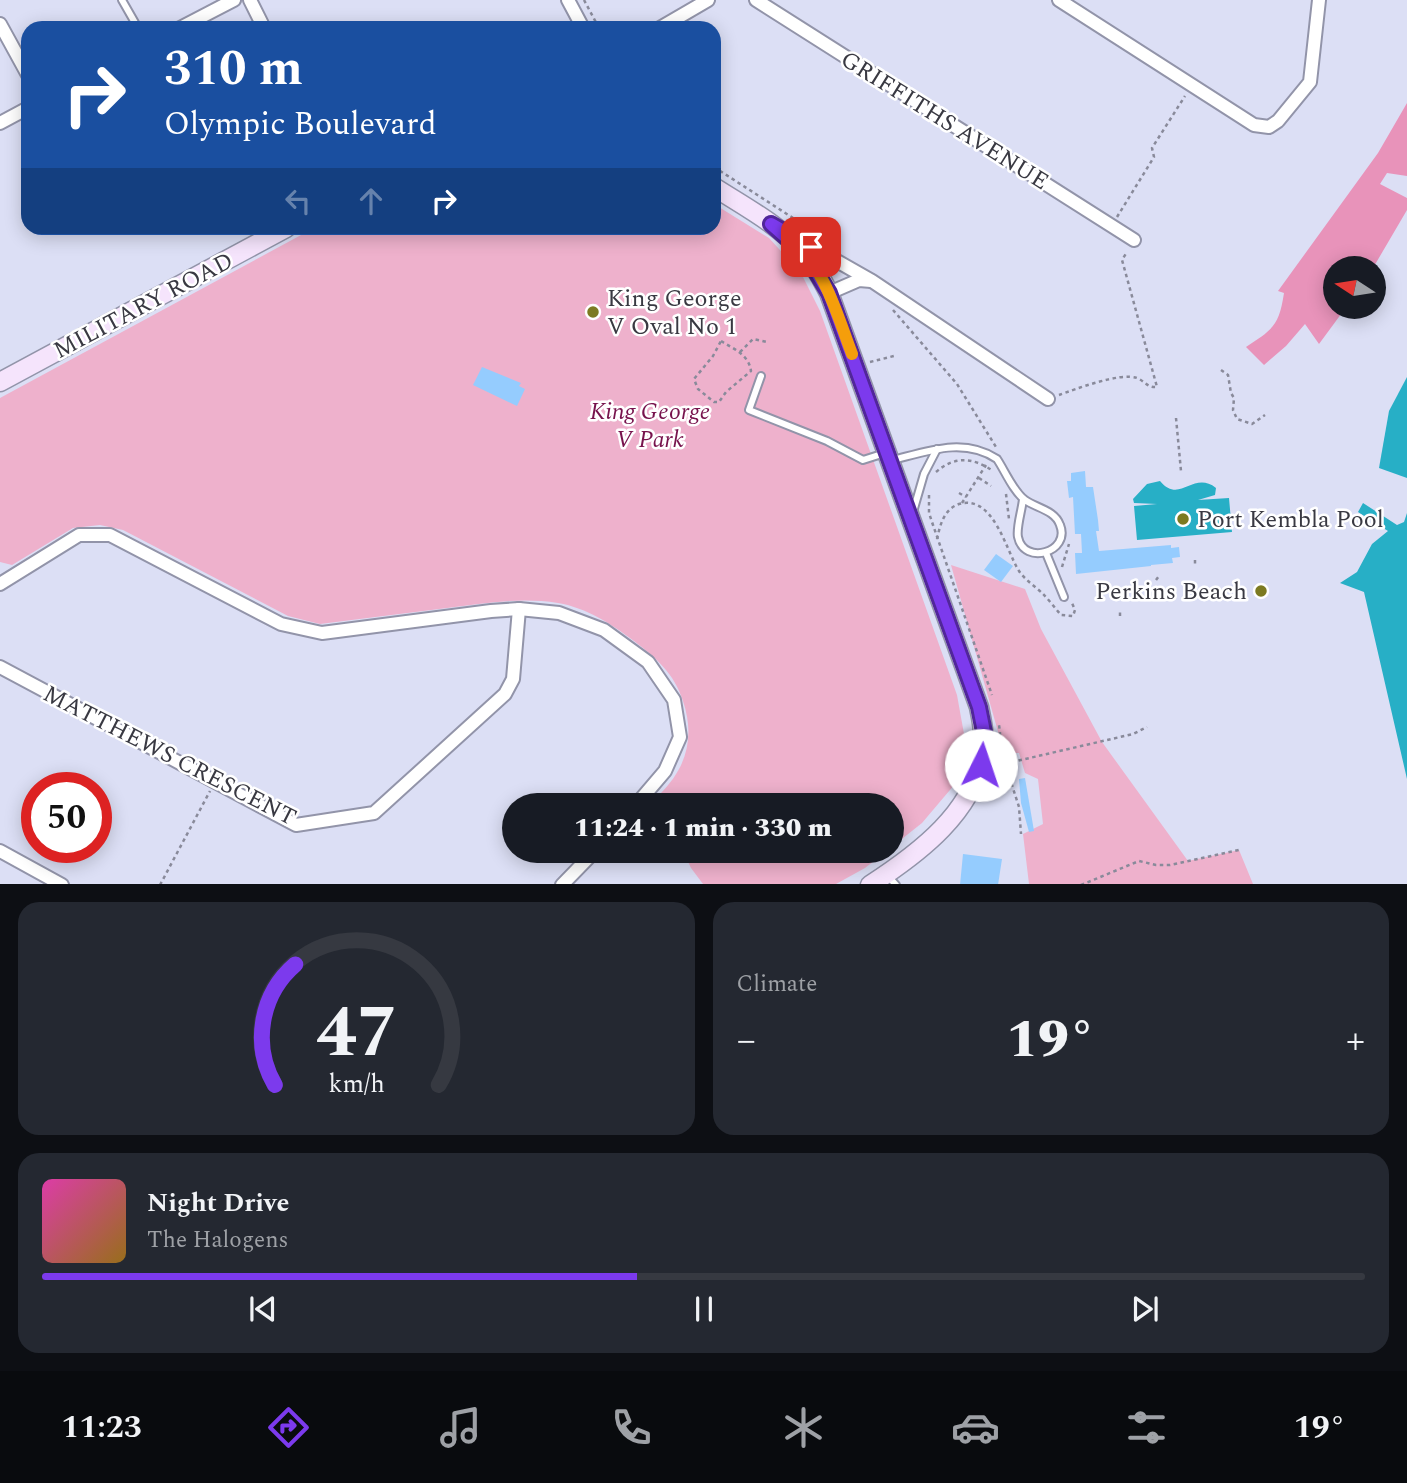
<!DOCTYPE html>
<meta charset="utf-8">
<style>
:root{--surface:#171b24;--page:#242831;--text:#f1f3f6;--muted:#9ea1a6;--line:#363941;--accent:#7c3aed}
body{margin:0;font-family:Spectral,serif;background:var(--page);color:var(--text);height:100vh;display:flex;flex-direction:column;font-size:26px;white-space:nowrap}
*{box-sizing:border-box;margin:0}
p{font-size:23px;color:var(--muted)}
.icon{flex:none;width:38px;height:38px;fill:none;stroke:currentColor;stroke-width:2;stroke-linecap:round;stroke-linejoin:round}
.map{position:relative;height:884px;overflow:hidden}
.sheet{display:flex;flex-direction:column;gap:18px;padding:18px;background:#0d0f14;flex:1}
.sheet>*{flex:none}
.top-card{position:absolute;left:21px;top:21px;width:700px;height:214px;border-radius:21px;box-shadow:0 4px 18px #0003;background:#1a4fa0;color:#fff;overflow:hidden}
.needle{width:46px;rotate:282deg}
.fabs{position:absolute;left:1323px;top:256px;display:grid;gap:14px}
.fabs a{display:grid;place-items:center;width:63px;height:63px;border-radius:50%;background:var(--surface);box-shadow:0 4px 18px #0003;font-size:35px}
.speed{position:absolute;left:21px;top:772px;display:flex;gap:14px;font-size:35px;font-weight:700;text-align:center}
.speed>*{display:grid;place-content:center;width:91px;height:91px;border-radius:50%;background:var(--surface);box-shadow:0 4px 18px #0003;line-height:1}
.speed .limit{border:10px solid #d22;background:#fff;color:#111}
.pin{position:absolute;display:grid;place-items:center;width:60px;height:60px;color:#fff;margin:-30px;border-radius:14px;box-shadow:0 4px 10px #0006}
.me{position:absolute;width:77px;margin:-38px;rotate:4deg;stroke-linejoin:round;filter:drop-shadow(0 0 5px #0008)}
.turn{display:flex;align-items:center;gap:24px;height:147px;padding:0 28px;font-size:32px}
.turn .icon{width:91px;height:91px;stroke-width:2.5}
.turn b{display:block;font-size:49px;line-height:60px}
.lanes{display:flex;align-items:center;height:66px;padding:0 28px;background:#0003;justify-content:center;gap:35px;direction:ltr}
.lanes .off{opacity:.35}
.big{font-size:52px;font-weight:800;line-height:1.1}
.sheet .card{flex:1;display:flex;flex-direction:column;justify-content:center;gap:10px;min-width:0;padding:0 24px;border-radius:21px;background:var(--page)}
.sheet .dial{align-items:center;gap:0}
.dial svg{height:182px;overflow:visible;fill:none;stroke:var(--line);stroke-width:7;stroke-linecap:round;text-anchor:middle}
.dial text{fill:var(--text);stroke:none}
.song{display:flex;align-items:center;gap:21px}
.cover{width:84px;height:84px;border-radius:10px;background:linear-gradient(135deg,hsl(320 70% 55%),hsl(40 70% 35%))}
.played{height:7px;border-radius:4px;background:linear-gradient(90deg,var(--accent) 45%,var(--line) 45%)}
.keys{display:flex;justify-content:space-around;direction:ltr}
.heat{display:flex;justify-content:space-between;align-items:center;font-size:38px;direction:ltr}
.sheet .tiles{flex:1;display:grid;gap:18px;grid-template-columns:1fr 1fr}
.card:last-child{grid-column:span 2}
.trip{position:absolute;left:502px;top:793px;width:402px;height:70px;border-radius:35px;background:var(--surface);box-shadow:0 4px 18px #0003;font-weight:800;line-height:70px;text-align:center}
.dock{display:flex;height:112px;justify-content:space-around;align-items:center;background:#090b0e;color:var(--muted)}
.dock .icon{width:49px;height:49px}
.dock .active{color:var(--accent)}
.dock b{font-size:32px;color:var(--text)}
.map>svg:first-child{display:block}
</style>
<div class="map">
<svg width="1407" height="885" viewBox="0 0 1407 885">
<rect width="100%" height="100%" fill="#dcdff5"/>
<g fill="#eeb1cc">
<path d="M 714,204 L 769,238 L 801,273 L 820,311 L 957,695 L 964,734 L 955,784 L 922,823 L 893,846 L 892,805 L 665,805 L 660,794 C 687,767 695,737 683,701 C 674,673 656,658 634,641 C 611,624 587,608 558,603 C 521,597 484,603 447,608 C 405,613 362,619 320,624 L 288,616 L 123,530 L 100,525 L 73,528 L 12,565 L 0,562 L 0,398 L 314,228 L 714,228 Z"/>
<polygon points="951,565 1025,589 1041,629 1102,742 1188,861 1239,850 1253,884 1029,884 1023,834 1043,824 1038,779 1025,773 1019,753 1004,753"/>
<polygon points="683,851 887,851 865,868 836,884 703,884 691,868"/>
</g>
<path fill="#e893ba" d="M 1407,103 L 1407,176 L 1387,173 L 1380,184 L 1407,198 L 1407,210 L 1373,268 L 1335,268 L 1335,306 L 1347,306 L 1319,344 L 1305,324 L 1286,346 L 1264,365 L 1246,347 C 1273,329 1279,326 1284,293 L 1278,291 L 1378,153 Z"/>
<g fill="#27afc6">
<polygon points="1407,377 1407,478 1379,468 1389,411"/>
<path d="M 1160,481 C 1180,505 1193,470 1216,488 L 1215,495 L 1198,500 L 1229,498 L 1232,532 L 1137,540 L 1134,506 L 1157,504 L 1134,503 L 1133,499 L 1147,484 Z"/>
<polygon points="1363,503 1397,525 1404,522 1407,513 1407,779 1364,592 1340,583 1357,572 1372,544 1388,531 1358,512"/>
</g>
<g fill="#95ccfe">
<polygon points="482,367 521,383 519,386 525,389 517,406 473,385"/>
<polygon points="1085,471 1086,487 1093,487 1098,520 1099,531 1096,531 1099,551 1171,545 1171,548 1179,547 1180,557 1172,558 1173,563 1151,565 1151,566 1076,574 1075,553 1082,553 1081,534 1075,534 1073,497 1069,498 1067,481 1071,481 1071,473"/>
<polygon points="996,554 1013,566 1001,582 984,570"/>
<polygon points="1025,778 1034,831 1029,832 1021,803 1019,779"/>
<polygon points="963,854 1002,859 998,885 960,885"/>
</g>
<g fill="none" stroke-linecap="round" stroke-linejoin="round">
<defs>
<g id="service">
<polyline points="122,0 138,28"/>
<polyline points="761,376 749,410 827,441 863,460 885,453"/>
<path d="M 893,460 C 928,451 964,437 997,459 C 1005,471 1013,491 1025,500 C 1036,508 1055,510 1060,525 C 1071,552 1024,566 1018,537 C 1016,528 1022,510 1023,499"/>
<polyline points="913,512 924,474 937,449"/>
<polyline points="1046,553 1064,597"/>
<polyline points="888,876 896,885"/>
</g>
<g id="minor">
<polyline points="250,0 264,28"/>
<polyline points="568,0 583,28"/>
<polyline points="756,0 1134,240"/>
<polyline points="1059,0 1254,125 1269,127 1278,121 1310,82 1319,0"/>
<polyline points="0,24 28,75"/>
<polyline points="180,28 234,0"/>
<polyline points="660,28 708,0"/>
<polyline points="0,123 28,108"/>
<polyline points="793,236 872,281 1048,399"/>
<polyline points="829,293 859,280 871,281"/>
<polyline points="0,584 79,535 110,535 281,624 322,633 491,611 519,609 559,613 604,630 648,662 674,700 680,737 665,771 636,805"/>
<polyline points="0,667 296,825 374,813 505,694 513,679 519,609"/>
<polyline points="0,851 62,885"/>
<polyline points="562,885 596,850"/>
</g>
<g id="secondary">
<path d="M 714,187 C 745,207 782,226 806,256 C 816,267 822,280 829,293 L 979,707 C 982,721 985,736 983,750 C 976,811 918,854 870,885"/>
<polyline points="0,382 286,228"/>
</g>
</defs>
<use href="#service" stroke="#9294a9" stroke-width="10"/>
<use href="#minor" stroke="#9294a9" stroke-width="16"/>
<use href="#secondary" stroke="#9294a9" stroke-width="21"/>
<g stroke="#898a9a" stroke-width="2.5" stroke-dasharray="3.5 3.5" stroke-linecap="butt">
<polyline points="584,0 599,28"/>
<polyline points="714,167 824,238"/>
<polyline points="1117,217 1154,157 1152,148 1185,96"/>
<polyline points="893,310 957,384 996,447"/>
<path d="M 721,341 C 734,349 749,355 751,371 L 726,392 L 719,402 L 714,402 L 698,389 L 694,379 L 713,356 Z"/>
<polyline points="740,352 753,339 767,342"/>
<polyline points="870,362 894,356"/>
<polyline points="1221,370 1228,375 1231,393 1234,398 1233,410 1237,419 1252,424 1265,415"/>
<path d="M 1059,395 C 1076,389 1120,372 1137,378 C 1145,381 1147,388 1157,387 L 1122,260 L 1127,252"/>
<polyline points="1176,418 1181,471"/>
<path d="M 936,472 C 954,456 973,457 993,471"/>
<polyline points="979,478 991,486"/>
<polyline points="959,493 966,497"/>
<polyline points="1006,494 1009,519"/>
<polyline points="929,495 929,513 933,525 992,695"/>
<polyline points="962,503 986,465"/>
<path d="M 937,539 C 940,525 944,509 959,504 C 994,494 1006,551 1019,571 C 1025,580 1036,587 1043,594 C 1049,600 1055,608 1061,615 L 1073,616 L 1075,610 L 1072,603"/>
<polyline points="1195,560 1195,564"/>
<polyline points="1062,567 1069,544"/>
<polyline points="1156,580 1159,576"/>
<polyline points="1120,616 1120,612"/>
<polyline points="998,761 1008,763 1133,734 1147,727"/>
<polyline points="996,771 1010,779 1019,807 1021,834"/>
<path d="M 985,796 C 997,775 1003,749 999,725"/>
<polyline points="160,885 210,791"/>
<polyline points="1081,885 1139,861 1156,865 1170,865 1239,850"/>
</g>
<use href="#service" stroke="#fff" stroke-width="6"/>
<use href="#minor" stroke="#fff" stroke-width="12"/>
<use href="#secondary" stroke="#f5e4fc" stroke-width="18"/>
</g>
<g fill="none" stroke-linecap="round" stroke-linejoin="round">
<defs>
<polyline id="route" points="811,247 771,224 806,255 829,293 979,707 984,732 981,765"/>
</defs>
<use href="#route" stroke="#51269a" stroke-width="18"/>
<use href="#route" stroke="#7c3aed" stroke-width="12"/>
<path stroke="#f59e0b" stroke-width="12" d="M 793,242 C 826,270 837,315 852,354"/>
</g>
<g fill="#7c7a21" stroke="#fff" stroke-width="2.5">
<circle cx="593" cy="312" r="7"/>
<circle cx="1183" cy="519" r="7"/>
<circle cx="1261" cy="591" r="7"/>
</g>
<g text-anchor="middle" stroke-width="5" stroke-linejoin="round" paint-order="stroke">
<g font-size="24" fill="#393942" stroke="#fff">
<text transform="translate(945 120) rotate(32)" y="8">GRIFFITHS AVENUE</text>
<text transform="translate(143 305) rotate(-28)" y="8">MILITARY ROAD</text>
<text transform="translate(170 755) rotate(27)" y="8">MATTHEWS CRESCENT</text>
</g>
<g font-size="24" fill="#393942" stroke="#fff" text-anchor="start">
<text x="607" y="306">King George<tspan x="607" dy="28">V Oval No 1</tspan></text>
<text x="1197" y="527">Port Kembla Pool</text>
<text x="1247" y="599" text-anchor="end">Perkins Beach</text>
</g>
<g font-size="24" font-style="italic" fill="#77134d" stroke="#fff">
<text x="650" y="419">King George<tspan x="650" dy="28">V Park</tspan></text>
</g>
</g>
</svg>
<div class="fabs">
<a><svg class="needle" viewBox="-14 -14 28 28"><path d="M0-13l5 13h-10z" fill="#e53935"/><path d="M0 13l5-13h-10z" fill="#9ea1a6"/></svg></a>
</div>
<div class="speed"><div class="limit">50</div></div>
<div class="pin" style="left:811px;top:247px;background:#d93025"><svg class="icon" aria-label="arrive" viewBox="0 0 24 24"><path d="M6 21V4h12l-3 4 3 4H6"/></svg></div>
<svg class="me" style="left:981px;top:765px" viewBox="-20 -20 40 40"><circle r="19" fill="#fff"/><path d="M0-13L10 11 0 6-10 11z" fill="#7c3aed"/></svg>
<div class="trip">11:24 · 1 min · 330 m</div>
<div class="top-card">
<div class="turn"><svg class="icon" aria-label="right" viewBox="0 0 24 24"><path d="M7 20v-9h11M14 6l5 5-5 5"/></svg><div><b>310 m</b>Olympic Boulevard</div></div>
<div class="lanes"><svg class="icon off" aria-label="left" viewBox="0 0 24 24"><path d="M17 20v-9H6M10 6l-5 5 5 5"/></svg><svg class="icon off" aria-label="ahead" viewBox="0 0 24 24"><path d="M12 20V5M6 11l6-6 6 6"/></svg><svg class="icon" aria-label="right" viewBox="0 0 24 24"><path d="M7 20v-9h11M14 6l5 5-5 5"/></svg></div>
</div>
</div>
<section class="sheet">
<div class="tiles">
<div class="card dial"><svg viewBox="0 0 100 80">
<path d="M14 69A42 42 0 1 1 86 69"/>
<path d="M14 69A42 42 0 0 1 23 16" stroke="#7c3aed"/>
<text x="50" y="56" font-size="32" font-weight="700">47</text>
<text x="50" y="72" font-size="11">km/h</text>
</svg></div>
<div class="card"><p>Climate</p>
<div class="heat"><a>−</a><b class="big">19°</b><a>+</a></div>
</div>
<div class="card">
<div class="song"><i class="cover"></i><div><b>Night Drive</b><p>The Halogens</p></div></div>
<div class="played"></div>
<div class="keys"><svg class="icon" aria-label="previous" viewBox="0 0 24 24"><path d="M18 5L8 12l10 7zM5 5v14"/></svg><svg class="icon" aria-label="pause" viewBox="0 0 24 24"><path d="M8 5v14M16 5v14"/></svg><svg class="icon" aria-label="next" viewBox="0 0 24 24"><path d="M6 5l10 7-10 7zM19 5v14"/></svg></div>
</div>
</div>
</section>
<nav class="dock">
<b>11:23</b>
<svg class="icon active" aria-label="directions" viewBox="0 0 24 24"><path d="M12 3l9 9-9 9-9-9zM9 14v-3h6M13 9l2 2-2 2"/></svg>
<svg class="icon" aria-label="music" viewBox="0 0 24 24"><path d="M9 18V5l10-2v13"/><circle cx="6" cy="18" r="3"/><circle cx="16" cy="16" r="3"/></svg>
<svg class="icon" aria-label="phone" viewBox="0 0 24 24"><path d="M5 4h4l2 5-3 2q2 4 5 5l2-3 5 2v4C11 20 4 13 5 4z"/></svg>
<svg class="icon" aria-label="climate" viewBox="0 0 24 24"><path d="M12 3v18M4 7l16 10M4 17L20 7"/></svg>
<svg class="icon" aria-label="car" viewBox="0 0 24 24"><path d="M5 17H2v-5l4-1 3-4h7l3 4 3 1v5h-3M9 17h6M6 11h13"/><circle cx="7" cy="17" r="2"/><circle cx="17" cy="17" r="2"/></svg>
<svg class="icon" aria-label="filters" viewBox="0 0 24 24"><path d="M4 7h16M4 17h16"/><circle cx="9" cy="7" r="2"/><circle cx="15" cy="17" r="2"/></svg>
<b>19°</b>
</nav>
